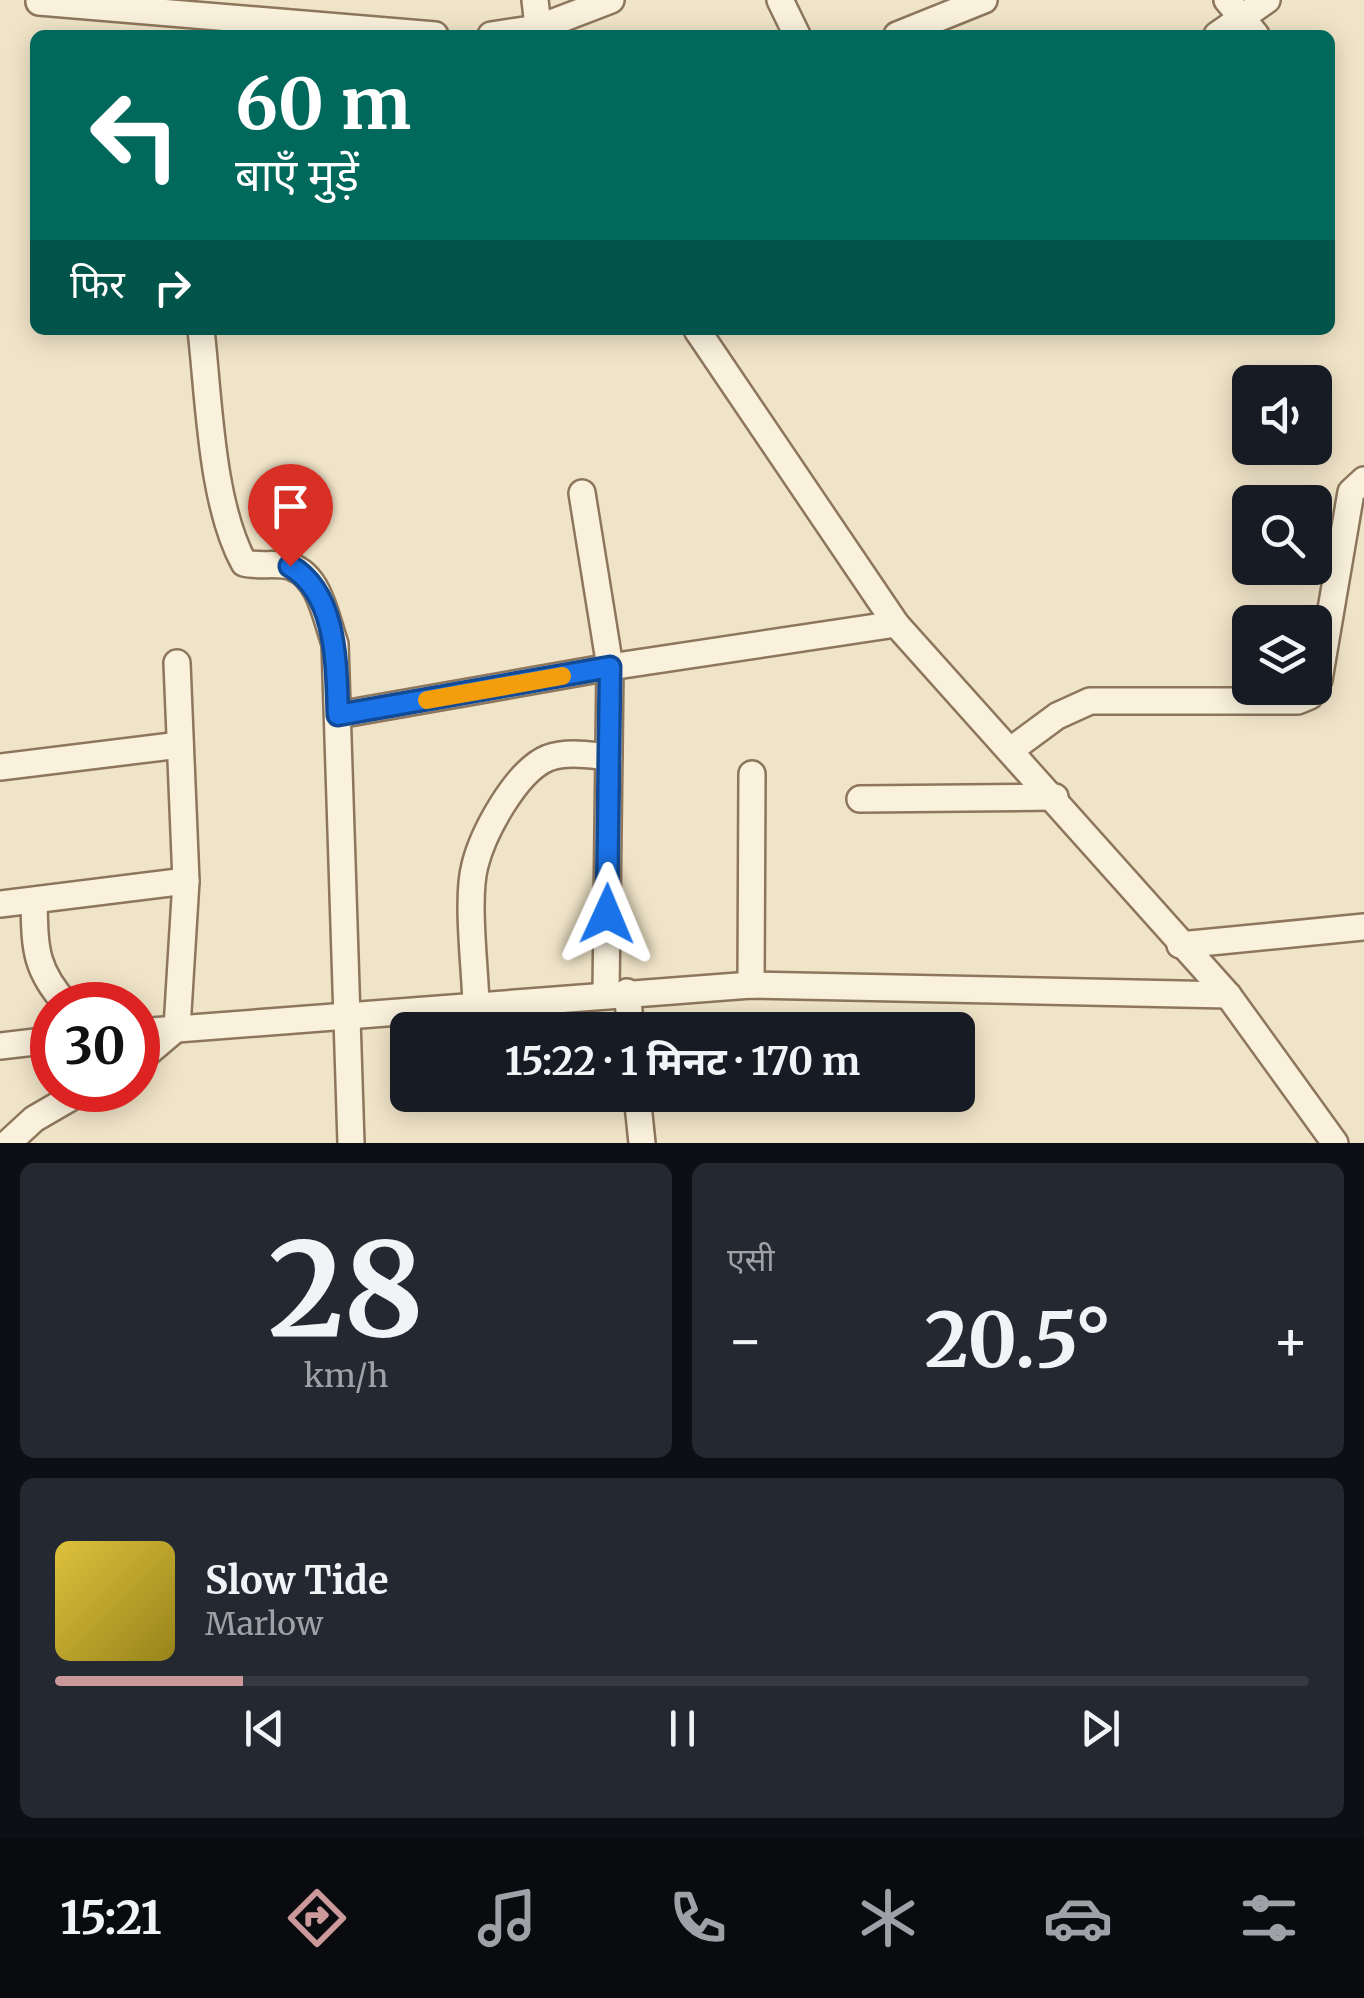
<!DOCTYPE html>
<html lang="hi">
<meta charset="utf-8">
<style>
:root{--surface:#171b24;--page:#242831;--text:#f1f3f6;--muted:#9ea1a6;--line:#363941;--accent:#cc999b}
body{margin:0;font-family:Merriweather,"Noto Sans Devanagari",serif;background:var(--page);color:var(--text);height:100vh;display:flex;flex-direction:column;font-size:38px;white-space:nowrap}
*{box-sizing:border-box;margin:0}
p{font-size:32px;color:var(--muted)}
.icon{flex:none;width:55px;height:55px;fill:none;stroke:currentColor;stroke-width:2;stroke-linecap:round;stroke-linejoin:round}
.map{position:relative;height:1143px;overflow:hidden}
.drawer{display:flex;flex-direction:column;gap:20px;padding:20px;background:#0d0f14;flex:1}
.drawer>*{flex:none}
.hud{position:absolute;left:30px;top:30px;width:1305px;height:305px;border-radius:15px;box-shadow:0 5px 25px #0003;background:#00695c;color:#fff;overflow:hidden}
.controls{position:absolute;left:1232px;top:365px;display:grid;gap:20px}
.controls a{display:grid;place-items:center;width:100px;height:100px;border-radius:15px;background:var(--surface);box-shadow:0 5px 25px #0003;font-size:50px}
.speed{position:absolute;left:30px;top:982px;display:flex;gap:20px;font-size:50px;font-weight:700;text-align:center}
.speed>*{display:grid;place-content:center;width:130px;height:130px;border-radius:50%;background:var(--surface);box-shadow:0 5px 25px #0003;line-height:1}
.speed .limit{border:15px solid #d22;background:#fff;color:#111}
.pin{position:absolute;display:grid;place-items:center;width:85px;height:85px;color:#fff;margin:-102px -42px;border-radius:50% 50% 50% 0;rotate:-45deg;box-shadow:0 0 10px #0007}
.pin .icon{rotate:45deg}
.me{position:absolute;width:110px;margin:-55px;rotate:1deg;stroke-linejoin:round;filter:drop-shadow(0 0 8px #0008)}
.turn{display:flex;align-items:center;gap:35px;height:210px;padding:0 40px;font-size:45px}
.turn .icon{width:130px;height:130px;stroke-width:2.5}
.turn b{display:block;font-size:70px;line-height:85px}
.then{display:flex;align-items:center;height:95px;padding:0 40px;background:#0003;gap:20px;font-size:38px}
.big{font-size:75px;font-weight:700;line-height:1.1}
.drawer .widget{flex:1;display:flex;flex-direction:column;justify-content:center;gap:15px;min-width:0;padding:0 35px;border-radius:15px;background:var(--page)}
.drawer .dial{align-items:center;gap:0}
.dial b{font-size:130px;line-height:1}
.song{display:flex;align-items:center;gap:30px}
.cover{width:120px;height:120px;border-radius:15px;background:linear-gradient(135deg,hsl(50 70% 55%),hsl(50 70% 35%))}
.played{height:10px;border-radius:5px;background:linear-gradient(90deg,var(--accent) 15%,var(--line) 15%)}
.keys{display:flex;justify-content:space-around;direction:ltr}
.heat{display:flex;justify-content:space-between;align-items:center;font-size:55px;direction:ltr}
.drawer .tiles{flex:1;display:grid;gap:20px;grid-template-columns:1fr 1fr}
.widget:last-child{grid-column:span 2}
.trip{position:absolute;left:390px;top:1012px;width:585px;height:100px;border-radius:15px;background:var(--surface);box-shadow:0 5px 25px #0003;font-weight:700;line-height:100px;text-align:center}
.tab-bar{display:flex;height:160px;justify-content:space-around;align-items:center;background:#090b0e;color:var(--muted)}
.tab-bar .icon{width:70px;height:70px}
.tab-bar .selected{color:var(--accent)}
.tab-bar b{font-size:45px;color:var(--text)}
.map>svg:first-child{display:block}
</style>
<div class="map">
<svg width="1364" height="1143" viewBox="0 0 1364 1143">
<rect width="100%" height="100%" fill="#f0e4c8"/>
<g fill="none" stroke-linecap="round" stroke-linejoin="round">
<defs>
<g id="minor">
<polyline points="535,0 539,35"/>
<polyline points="780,0 797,35"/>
<polyline points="1227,0 1256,35"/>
<polyline points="39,2 435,35"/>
<polyline points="491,35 538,28 611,0"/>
<polyline points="897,35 984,0"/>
<polyline points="1217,35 1267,0"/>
<path d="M 201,330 C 209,399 211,503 244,563 C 260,567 279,562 292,567 C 320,577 326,619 335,644 L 351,1143"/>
<polyline points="697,330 896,624 1228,995 1335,1143"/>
<polyline points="582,493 610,667 606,993"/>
<polyline points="338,715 610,667 896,624"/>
<polyline points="1011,750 1057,716 1090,701 1298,701 1310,696 1319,680 1351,492 1364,480"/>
<polyline points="0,767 180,745"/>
<polyline points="860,799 1055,797"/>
<path d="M 34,901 C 35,947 34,969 67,1005"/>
<polyline points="0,904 186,881"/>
<polyline points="1180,945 1364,927"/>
<polyline points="751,985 752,774"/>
<polyline points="627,992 631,1030"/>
<path d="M 476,1004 C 475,967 466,898 475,865 C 483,833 516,771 548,758 C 567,751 589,755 609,757"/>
<polyline points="138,1032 751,985 1228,995"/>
<polyline points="0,1046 52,1040"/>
<polyline points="138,1061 177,1028 186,881 177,663"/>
<polyline points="637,1095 642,1143"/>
<polyline points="8,1143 34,1119 84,1090"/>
</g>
</defs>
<use href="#minor" stroke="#8d765c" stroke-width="30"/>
<use href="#minor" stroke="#faf1dc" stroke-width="25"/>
</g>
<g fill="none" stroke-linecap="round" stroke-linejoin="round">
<defs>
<path id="route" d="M 290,566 C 338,594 336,665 338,715 L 610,667 L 607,914"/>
</defs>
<use href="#route" stroke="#114b97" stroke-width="25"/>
<use href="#route" stroke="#1a73e8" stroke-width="18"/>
<polyline stroke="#f59e0b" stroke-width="18" points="427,700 562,676"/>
</g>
</svg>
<div class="controls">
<a><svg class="icon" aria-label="sound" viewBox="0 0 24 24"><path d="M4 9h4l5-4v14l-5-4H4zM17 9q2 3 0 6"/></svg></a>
<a><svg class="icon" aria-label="search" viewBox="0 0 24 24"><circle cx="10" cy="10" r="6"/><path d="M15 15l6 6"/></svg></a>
<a><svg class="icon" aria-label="layers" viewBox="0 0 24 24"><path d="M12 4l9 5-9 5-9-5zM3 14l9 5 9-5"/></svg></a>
</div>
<div class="speed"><div class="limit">30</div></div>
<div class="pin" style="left:290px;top:566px;background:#d93025"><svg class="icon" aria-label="arrive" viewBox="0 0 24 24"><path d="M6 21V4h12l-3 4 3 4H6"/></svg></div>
<svg class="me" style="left:607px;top:914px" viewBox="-20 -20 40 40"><path d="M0-17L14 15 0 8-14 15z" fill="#1a73e8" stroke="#fff" stroke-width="4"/></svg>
<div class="trip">15:22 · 1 मिनट · 170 m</div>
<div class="hud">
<div class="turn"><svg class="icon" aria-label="left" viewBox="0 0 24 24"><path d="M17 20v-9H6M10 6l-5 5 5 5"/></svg><div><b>60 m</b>बाएँ मुड़ें</div></div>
<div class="then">फिर<svg class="icon" aria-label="right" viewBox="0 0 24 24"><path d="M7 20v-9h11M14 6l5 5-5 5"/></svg></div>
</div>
</div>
<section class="drawer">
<div class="tiles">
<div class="widget dial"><b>28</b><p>km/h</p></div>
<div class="widget"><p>एसी</p>
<div class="heat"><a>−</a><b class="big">20.5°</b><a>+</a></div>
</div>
<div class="widget">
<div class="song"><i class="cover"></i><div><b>Slow Tide</b><p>Marlow</p></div></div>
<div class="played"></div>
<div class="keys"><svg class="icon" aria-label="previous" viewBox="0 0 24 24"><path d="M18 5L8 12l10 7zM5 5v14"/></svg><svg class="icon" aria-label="pause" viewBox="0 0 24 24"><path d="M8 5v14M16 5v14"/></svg><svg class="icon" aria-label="next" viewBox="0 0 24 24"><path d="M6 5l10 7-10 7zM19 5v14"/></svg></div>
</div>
</div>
</section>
<nav class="tab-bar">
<b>15:21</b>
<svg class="icon selected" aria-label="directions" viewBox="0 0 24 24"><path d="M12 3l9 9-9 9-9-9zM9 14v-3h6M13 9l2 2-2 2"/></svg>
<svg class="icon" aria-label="music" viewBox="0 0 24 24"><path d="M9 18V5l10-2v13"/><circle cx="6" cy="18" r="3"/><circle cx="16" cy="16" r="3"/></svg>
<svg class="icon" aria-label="phone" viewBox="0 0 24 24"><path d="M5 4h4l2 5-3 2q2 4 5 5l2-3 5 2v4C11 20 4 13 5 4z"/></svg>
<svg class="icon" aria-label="climate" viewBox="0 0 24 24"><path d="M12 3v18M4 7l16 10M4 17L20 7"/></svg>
<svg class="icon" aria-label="car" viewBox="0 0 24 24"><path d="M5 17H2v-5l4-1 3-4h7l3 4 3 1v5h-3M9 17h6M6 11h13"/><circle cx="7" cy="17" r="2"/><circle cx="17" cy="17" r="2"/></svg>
<svg class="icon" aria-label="filters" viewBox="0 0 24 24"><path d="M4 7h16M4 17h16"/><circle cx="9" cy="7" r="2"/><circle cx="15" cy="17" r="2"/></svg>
</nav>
